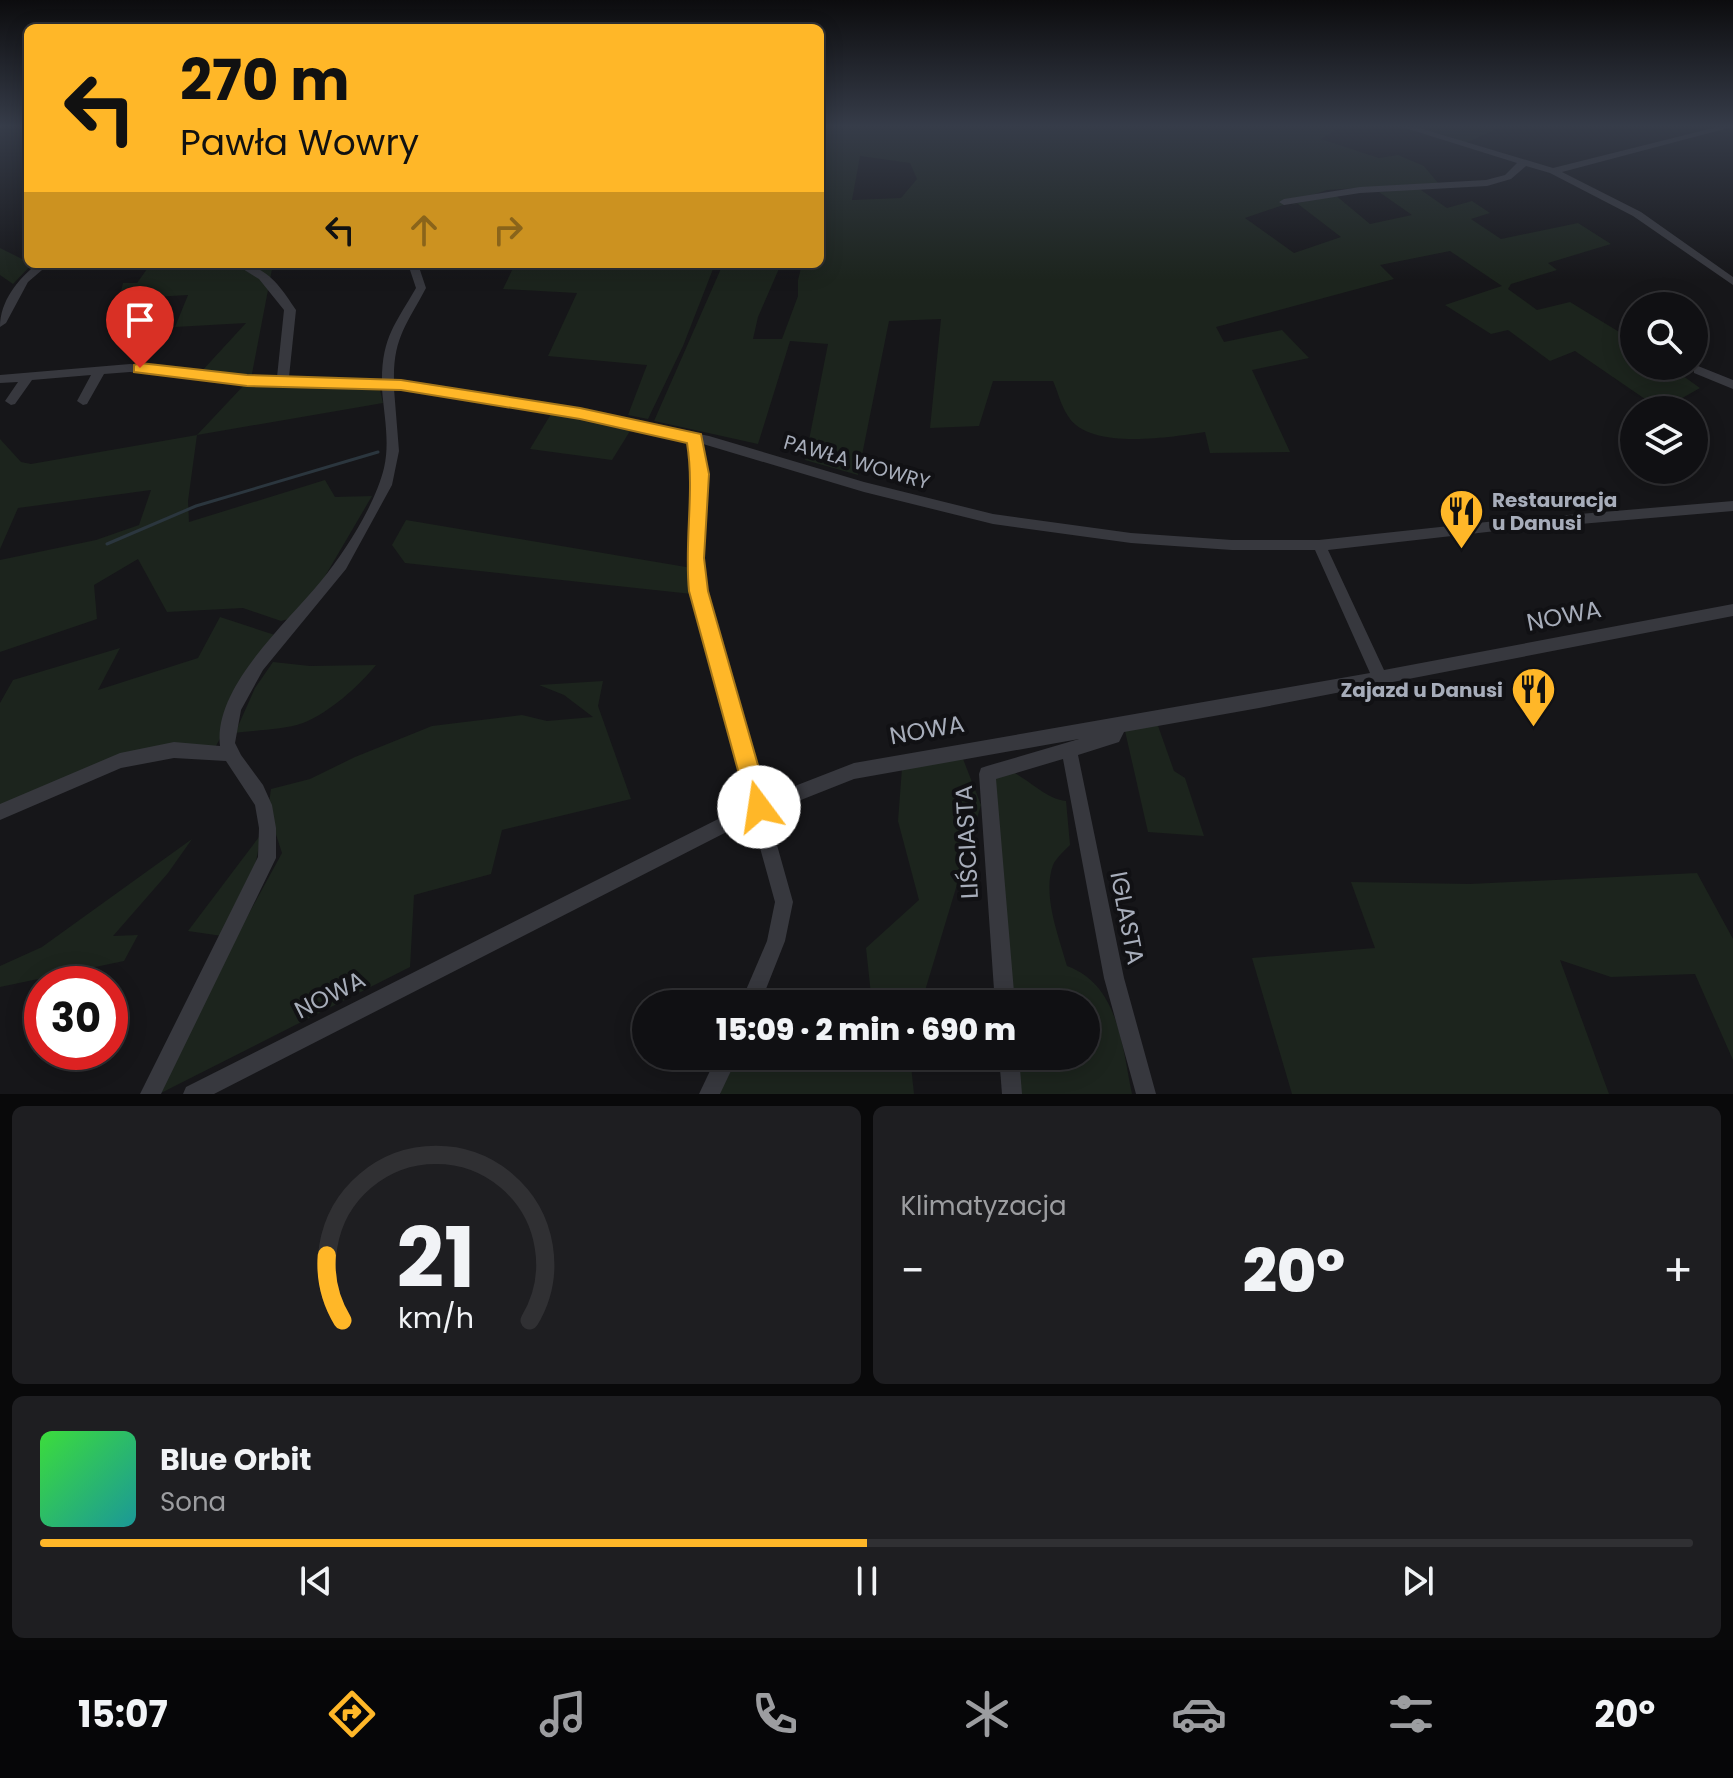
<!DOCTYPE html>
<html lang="pl">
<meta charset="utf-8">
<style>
:root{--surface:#101013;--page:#1e1e21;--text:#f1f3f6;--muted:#9c9da0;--line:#303033;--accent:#ffb728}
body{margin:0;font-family:Poppins,sans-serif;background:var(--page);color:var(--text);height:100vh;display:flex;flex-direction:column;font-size:30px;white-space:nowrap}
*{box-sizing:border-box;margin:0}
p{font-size:26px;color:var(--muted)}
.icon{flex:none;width:44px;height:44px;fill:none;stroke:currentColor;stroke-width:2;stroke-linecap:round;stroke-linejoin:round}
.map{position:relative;height:1094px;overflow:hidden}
.panel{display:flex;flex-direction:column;gap:12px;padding:12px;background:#09090a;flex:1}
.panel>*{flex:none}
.top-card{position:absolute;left:24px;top:24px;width:800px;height:244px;border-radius:12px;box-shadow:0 4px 20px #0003,0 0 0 2px var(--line);background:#ffb728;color:#111;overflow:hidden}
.controls{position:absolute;left:1620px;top:292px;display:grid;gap:16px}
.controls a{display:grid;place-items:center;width:88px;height:88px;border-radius:50%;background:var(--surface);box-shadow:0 4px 20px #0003,0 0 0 2px var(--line);font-size:40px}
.speed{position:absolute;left:24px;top:966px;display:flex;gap:16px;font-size:40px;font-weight:700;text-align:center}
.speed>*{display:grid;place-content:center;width:104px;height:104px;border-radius:50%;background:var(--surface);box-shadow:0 4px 20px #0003,0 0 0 2px var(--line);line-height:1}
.speed .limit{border:12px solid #d22;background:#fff;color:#111}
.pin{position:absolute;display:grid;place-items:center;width:68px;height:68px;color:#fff;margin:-82px -34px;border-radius:50% 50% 50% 0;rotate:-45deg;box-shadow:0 0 8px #0007}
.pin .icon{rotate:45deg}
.me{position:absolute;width:88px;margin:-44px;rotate:346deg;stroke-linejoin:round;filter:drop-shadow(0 0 6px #0008)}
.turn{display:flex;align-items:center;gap:28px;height:168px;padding:0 24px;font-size:36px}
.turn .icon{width:104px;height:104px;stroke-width:2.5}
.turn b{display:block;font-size:56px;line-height:68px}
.lanes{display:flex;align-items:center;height:76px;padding:0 24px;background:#0003;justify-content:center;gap:40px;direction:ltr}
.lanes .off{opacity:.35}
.big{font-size:60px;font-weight:800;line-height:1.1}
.panel .tile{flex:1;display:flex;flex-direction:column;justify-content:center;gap:12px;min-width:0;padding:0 28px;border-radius:12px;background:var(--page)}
.panel .dial{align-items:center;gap:0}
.dial svg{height:208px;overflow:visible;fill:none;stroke:var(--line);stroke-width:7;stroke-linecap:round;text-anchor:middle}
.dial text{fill:var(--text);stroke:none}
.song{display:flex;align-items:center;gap:24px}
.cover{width:96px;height:96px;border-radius:12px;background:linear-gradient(135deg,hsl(120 70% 55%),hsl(180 70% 35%))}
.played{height:8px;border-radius:4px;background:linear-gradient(90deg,var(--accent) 50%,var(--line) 50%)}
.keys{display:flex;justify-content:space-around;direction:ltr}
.heat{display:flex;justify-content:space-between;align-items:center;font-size:44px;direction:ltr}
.panel .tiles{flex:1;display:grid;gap:12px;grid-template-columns:1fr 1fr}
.tile:last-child{grid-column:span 2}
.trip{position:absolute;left:632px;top:990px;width:468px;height:80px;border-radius:40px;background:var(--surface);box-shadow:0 4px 20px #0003,0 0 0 2px var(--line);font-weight:800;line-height:80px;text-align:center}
.tab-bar{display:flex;height:128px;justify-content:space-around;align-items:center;background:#060608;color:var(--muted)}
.tab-bar .icon{width:56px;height:56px}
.tab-bar .current{color:var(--accent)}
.tab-bar b{font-size:36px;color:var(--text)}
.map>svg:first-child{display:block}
</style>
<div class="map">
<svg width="1733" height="1094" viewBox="0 0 1733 1094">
<rect width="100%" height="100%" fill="#161619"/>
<g fill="#1c241d" fill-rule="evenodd">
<path d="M 820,127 L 1341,127 L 1321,139 L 1379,158 L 1398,155 L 1424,166 L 1438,183 L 1327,190 L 1245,218 L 1294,253 L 1341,237 L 1298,204 L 1291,205 L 1334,194 L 1370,224 L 1412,215 L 1379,192 L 1418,188 L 1447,208 L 1472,201 L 1490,213 L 1471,219 L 1501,239 L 1578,223 L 1611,244 L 1548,263 L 1557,270 L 1511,284 L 1508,289 L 1537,310 L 1570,302 L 1634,341 L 1634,366 L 1669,366 L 1700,388 L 1661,410 L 1575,351 L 1550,361 L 1508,330 L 1491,334 L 1445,305 L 1502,286 L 1450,251 L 1380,265 L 1394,279 L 1216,327 L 1224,342 L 1282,330 L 1309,358 L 1252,370 L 1290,452 L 1210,453 L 1205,432 C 1172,437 1089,451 1068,416 C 1061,406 1058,392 1053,381 L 993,381 L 979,426 L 930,428 L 941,319 L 889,321 L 858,475 L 805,460 L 828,344 L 790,341 L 758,444 L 654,421 L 723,264 L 781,264 L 758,317 L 753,339 L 782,339 L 798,296 L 798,280 L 802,264 L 820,264 ZM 860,156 L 910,163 L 917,179 L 901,198 L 852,200 Z"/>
<polygon points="1410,127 1501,127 1464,144"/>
<polygon points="0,248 32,264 13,284 0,275"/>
<polygon points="104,264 273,264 251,379 201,372 246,323 175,327 188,295 119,299 123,283 137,283 147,269 100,267"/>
<polygon points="515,264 715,264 683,346 648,419 628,415 647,365 548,356 577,293 503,289"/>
<polygon points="246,383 380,390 383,403 197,435 188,501 189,522 325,480 335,497 372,496 321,583 292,618 281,621 243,608 167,612 138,559 94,585 97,619 0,652 0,560 96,540 139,525 151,490 18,508 0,549 0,439 21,462 31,464 197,435"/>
<polygon points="551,414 630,431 612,460 530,449"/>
<polygon points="406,520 692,568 692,594 405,563 392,545"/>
<polygon points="220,617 275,635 216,746 175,746 0,807 0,703 13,680 120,648 98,690 198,658"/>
<path d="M 273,662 L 310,666 L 376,665 C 359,686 329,713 303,723 C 283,730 256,730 235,733 L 255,688 Z"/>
<polygon points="603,681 598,706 631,799 502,830 491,874 414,895 410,967 161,1093 229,950 282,853 268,810 271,789 310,779 355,757 432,726 522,715 547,721 593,717 564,695 539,685"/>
<polygon points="1157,723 1174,771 1185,778 1204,836 1148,832 1125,731"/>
<polygon points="963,759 981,805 921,1004 872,1004 866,948 919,900 898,821 902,768"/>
<path d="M 1013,772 C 1032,782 1045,798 1066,801 L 1070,845 C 1065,850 1056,858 1053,865 C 1042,895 1059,937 1067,966 C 1119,985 1122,1046 1132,1094 L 1019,1094 L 1016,1056 L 1086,1056 L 1086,1004 L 1012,1004 L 993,778 Z"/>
<polygon points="262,833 254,870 222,936 188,931"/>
<polygon points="192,839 168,873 113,936 138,935 124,961 0,987 0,966 42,947"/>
<polygon points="1697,873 1733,939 1733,1060 1695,974 1611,977 1560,960 1609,1094 1292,1094 1252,958 1375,948 1351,882 1470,884"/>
<polygon points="736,1056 910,1056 914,1094 721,1094 719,1090"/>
</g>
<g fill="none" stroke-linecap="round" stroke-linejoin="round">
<polyline stroke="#2b363e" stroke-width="3" points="107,544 196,506 378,452"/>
<g fill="#37383e" fill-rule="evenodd">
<polygon points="1402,127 1416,127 1553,168 1717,127 1732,127 1562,172 1641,212 1733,277 1733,285 1633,216 1550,173 1526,166 1511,179 1487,186 1360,193 1284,205 1279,202 1284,199 1360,187 1486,180 1505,175 1517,163"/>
<path d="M 37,264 L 49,264 L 28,282 L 6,323 L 0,327 C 0,301 18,279 37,264 Z"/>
<path d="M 235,264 C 266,264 280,286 296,310 L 289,377 L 382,380 C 382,337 396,323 416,288 L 408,264 L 418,264 L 426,288 C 407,324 393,338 394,381 L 580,410 L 709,436 L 864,482 L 993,514 L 1131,533 L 1232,540 L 1319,540 L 1496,521 L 1733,501 L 1733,511 L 1496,531 L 1328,550 L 1384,670 L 1733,604 L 1733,616 L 1259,708 L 1124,732 L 1119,742 L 1078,755 L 1124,978 L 1156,1094 L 1136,1094 L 1104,978 L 1063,759 L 996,779 L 1015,1004 L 995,1004 L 979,774 L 981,768 L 987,766 L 1079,739 L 854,779 L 768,813 L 793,902 L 785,941 L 760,1004 L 740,1004 L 767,941 L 775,902 L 752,819 L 214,1094 L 183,1094 L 186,1087 L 748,804 L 691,591 L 690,553 L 694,475 L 689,441 L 580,418 L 394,389 L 399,451 L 392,485 L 346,569 L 263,670 L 241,710 L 235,743 L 241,755 L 263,785 L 272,805 L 276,828 L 276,858 L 161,1094 L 140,1094 L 258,857 L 259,828 L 255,805 L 226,761 L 174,758 L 121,768 L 0,820 L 0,804 L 120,753 L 174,742 L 220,746 C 213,687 287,623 321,581 C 345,552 375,505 384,468 C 390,442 384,415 382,389 L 247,384 L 130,372 L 104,374 L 87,404 L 83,405 L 77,401 L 91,375 L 32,380 L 15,404 L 11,405 L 5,401 L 18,382 L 0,383 L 0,375 L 130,364 L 277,377 L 284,310 L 259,279 ZM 703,444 L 864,492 L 993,524 L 1131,543 L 1232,550 L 1315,550 L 1370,673 L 854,763 L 764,798 L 705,591 L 704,553 L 707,475 Z"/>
<polygon points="1698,366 1733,380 1733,389 1694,373 1694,367"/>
<polygon points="717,1056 738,1056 720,1094 699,1094"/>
<polygon points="999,1056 1019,1056 1022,1094 1002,1094"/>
</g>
</g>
<linearGradient id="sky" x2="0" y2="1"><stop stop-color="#0c0c0e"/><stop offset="0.45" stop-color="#363c49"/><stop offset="1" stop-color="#363c49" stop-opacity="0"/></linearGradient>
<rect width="1733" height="280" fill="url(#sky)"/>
<path fill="#ffb728" stroke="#a6771a" stroke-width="2" d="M 140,363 L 247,375 L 401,380 L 580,408 L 701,434 L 709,474 L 704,558 L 708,591 L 770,807 L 767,815 L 759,818 L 751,815 L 748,807 L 689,591 C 684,541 695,492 687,443 L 580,419 L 401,390 L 247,386 L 134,372 L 134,365 Z"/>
<defs>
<symbol id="restaurant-pin" viewBox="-11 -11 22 30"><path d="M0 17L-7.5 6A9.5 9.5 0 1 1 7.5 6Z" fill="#ffb728" stroke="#111114"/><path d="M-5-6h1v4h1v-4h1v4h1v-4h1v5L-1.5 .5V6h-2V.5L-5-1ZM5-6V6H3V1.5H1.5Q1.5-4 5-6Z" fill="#111"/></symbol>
</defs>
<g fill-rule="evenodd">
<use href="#restaurant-pin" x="1436" y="486" width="51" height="69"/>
<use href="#restaurant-pin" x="1508" y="664" width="51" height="69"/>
</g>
<g text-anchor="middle" stroke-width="8" stroke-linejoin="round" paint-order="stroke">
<g font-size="20" fill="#a7adba" stroke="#111114">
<text transform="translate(857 462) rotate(16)" y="7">PAWŁA WOWRY</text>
</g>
<g font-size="20" font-weight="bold" fill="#a7adba" stroke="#111114" text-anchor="start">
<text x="1492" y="507">Restauracja<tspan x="1492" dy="23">u Danusi</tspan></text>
<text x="1503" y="697" text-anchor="end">Zajazd u Danusi</text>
</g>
<g font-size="24" fill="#a7adba" stroke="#111114">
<text transform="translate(1564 616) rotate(-11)" y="8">NOWA</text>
<text transform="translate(927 730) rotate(-10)" y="8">NOWA</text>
<text transform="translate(967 842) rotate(-93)" y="8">LIŚCIASTA</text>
<text transform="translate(1127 918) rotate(79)" y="8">IGLASTA</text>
<text transform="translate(330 995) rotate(-27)" y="8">NOWA</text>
</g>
</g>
</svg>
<div class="controls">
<a><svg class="icon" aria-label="search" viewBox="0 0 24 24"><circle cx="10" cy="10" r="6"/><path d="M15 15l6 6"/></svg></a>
<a><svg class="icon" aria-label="layers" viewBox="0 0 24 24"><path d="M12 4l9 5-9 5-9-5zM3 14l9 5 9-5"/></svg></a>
</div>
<div class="speed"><div class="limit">30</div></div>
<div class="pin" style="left:140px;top:368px;background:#d93025"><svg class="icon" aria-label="arrive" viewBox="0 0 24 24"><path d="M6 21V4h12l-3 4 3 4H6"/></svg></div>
<svg class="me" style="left:759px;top:807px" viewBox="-20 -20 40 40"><circle r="19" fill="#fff"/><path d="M0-13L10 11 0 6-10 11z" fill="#ffb728"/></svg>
<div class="trip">15:09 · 2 min · 690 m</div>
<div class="top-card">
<div class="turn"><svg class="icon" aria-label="left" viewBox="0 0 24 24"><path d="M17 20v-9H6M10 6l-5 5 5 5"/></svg><div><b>270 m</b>Pawła Wowry</div></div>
<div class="lanes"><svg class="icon" aria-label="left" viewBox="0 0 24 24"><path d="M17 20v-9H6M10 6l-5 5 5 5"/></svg><svg class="icon off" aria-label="ahead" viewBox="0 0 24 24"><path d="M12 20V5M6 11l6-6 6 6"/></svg><svg class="icon off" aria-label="right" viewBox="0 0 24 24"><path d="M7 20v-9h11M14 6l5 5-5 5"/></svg></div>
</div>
</div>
<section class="panel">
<div class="tiles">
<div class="tile dial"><svg viewBox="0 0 100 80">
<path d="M14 69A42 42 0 1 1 86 69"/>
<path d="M14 69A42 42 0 0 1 8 44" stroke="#ffb728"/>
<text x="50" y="56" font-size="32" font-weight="700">21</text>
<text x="50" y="72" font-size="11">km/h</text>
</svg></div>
<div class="tile"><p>Klimatyzacja</p>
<div class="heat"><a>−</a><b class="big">20°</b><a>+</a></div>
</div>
<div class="tile">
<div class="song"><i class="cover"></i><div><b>Blue Orbit</b><p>Sona</p></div></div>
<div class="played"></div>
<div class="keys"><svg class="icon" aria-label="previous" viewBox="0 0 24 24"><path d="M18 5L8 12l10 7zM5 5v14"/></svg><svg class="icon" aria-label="pause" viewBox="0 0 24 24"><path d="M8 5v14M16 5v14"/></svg><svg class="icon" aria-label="next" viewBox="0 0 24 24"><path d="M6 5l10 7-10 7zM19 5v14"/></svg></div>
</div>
</div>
</section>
<nav class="tab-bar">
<b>15:07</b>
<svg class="icon current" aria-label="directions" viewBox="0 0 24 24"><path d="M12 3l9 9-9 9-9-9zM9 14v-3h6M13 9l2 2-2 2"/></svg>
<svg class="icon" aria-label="music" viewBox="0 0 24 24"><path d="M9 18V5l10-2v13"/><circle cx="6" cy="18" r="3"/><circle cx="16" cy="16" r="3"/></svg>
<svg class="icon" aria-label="phone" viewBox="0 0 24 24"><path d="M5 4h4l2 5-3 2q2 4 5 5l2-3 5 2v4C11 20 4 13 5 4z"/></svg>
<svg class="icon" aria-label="climate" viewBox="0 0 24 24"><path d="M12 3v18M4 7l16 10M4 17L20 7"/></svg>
<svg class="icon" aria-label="car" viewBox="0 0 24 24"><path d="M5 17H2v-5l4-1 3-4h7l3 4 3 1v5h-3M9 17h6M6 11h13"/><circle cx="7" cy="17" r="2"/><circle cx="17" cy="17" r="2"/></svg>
<svg class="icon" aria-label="filters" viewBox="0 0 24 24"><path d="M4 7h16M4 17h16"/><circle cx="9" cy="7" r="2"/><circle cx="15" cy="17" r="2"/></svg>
<b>20°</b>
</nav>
